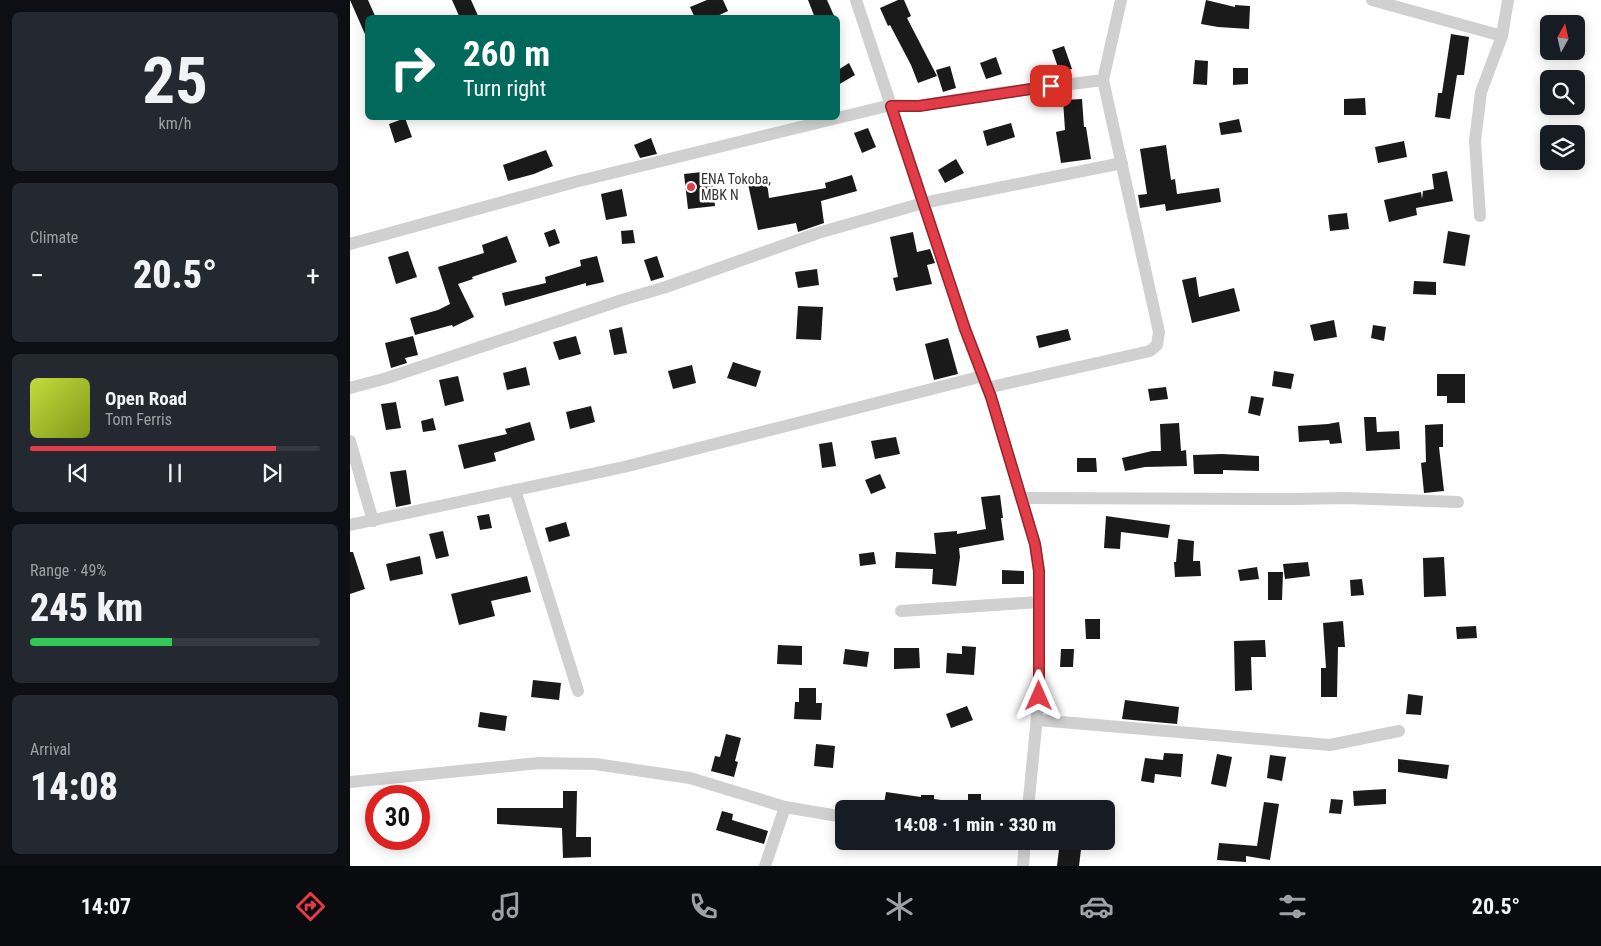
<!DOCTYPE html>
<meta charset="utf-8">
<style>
:root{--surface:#171b24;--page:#242831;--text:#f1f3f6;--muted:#9ea1a6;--line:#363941;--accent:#e23c48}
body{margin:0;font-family:"Roboto Condensed",sans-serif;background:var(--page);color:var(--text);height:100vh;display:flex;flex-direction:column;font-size:19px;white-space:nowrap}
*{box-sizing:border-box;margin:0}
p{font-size:16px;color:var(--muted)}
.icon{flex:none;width:28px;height:28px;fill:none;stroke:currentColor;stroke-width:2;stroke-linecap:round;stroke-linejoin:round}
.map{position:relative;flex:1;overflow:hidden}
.panel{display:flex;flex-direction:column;gap:12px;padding:12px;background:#0d0f14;width:350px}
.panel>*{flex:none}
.banner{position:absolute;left:15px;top:15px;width:475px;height:105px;border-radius:8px;box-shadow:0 2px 12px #0003;background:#00695c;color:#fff;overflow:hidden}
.needle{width:32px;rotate:8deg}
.buttons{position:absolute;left:1190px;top:15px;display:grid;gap:10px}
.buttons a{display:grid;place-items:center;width:45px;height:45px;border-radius:8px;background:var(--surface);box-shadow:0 2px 12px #0003;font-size:25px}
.speed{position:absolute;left:15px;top:785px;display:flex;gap:10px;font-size:25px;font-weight:700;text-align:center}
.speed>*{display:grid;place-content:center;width:65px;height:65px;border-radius:50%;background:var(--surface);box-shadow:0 2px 12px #0003;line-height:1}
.speed .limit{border:8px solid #d22;background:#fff;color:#111}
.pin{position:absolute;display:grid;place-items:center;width:42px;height:42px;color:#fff;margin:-21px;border-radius:10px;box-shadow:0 2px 8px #0006}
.me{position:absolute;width:55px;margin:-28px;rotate:0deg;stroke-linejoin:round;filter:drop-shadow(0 0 4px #0008)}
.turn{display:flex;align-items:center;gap:18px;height:105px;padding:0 15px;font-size:22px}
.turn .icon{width:65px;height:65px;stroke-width:2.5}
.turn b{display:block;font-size:35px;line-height:42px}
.big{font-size:38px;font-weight:800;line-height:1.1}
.panel .tile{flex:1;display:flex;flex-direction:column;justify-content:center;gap:8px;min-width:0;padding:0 18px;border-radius:8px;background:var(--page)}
.panel .dial{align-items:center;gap:0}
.dial b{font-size:65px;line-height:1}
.song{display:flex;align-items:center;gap:15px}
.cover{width:60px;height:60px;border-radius:8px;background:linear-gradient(135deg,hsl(70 70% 55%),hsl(70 70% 35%))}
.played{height:5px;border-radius:2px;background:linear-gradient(90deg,var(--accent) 85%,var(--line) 85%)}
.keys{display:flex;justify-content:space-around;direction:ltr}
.heat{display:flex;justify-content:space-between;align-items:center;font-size:28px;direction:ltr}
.charge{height:8px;border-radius:4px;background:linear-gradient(90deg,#34c759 49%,var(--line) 0)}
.trip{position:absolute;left:485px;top:800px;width:280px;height:50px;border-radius:8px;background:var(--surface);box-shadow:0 2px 12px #0003;font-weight:800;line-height:50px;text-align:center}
.dock{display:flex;height:80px;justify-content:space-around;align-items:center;background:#090b0e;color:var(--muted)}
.dock .icon{width:35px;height:35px}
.dock .active{color:var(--accent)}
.dock b{font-size:22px;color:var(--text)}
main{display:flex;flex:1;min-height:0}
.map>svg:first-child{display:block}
</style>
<main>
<section class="panel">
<div class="tile dial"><b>25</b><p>km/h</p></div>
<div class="tile"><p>Climate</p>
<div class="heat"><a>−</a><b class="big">20.5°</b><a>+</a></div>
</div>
<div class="tile">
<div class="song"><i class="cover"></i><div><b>Open Road</b><p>Tom Ferris</p></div></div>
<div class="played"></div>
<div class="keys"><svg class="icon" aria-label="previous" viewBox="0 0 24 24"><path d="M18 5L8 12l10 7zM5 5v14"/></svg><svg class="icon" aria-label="pause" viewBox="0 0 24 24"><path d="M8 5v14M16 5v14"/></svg><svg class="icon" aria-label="next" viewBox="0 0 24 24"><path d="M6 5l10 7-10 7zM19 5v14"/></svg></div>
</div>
<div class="tile"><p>Range · 49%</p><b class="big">245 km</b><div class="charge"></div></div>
<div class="tile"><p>Arrival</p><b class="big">14:08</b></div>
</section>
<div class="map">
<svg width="1251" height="866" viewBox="0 0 1251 866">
<rect width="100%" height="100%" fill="#fff"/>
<g fill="#1a1a1a">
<polygon points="0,0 18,0 26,18 18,18 18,41"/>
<polygon points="102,0 121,0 129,18 110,18"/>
<polygon points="357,0 373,0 378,11 363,18 345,18 340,7"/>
<polygon points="458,0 477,0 485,18 465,18"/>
<polygon points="548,0 554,0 561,16 557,18 587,76 568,83 561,65 540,25 538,26 530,8"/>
<polygon points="856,0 885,7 885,5 900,6 899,29 868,27 851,24"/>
<polygon points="1101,34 1119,37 1114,75 1107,75 1100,119 1085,117 1088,93 1092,93"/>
<polygon points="714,46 722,69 710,73 702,50"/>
<polygon points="646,57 652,74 636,79 630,63"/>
<polygon points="845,60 858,61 857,85 843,84"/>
<polygon points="499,63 505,75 488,85 488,70"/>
<polygon points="600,66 606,88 593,92 586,70"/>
<polygon points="883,68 898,68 898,84 883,85"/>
<polygon points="1015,98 1016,115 994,115 994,99"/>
<polygon points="732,99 734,127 736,127 741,159 711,163 706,132 715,130 713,100"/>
<polygon points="55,118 62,137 45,143 39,124"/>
<polygon points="889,119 892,132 871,135 869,123"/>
<polygon points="661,123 665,137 637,146 633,131"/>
<polygon points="518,128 526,147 512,153 504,133"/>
<polygon points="301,138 307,154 290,158 284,145"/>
<polygon points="1054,141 1057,157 1028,163 1025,147"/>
<polygon points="816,145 821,180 825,179 827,194 869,188 871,202 816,211 815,204 790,208 788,195 797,194 790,149"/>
<polygon points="196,150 203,166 184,174 158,181 153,165"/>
<polygon points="606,159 614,173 595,183 588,170"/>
<polygon points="361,171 365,206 338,209 334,174"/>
<polygon points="1097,171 1103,201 1066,208 1067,215 1039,222 1034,200 1071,192 1072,199 1073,191 1084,189 1082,174"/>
<polygon points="502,175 507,191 471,201 474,223 448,232 446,223 408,230 398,184 417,182 419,198 476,188 475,183"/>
<polygon points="272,189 277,216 256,220 251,194"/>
<polygon points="997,213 999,229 980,231 978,215"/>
<polygon points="205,229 210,243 199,247 194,233"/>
<polygon points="283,230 285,243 272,244 271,231"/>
<polygon points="1098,231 1120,235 1115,266 1093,263"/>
<polygon points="563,232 567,252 580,249 585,263 577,265 582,284 546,291 543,278 548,277 540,237"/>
<polygon points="157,236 167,262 122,277 123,279 108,284 124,317 103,327 102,325 65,335 60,318 88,310 100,304 88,267 134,253 132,245"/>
<polygon points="58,251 67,277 46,284 38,257"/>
<polygon points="247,256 254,282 236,286 236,283 155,306 152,293 196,283 195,277 231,266 230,260"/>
<polygon points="307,256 314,277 301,281 294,260"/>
<polygon points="467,269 469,285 448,288 445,272"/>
<polygon points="846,277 849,297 884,288 890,311 842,323 832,280"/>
<polygon points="1064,281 1086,282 1086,295 1063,294"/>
<polygon points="448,306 473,307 471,340 446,339"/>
<polygon points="984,320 987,337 964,341 960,325"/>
<polygon points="1023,325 1036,327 1034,341 1021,338"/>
<polygon points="272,327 277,353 264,355 259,330"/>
<polygon points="718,329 721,340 689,348 686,336"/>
<polygon points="63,336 68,355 55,358 57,363 41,368 35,343"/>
<polygon points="226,336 231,354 209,360 203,342"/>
<polygon points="598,338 608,374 584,380 575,344"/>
<polygon points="383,362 411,371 406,387 377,378"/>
<polygon points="342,365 346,383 323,389 318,371"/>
<polygon points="176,367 180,385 157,390 153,373"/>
<polygon points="924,371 944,374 941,389 922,386"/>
<polygon points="1087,374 1115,374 1115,403 1097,403 1097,396 1087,396"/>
<polygon points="108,376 114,401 95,406 89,380"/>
<polygon points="816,387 818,399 800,401 798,389"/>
<polygon points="901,396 914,398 910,416 898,413"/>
<polygon points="46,402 51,428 36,430 31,404"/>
<polygon points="241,406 245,422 220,429 216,412"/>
<polygon points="1014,417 1026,417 1027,432 1049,431 1050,449 1016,451"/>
<polygon points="83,418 86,430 73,432 71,421"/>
<polygon points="180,422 185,440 144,453 146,461 114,469 108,445 157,434 155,429"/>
<polygon points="989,422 992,443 980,444 979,440 949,442 948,426 978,424"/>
<polygon points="829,423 831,451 836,450 837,466 795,467 775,471 772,458 802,451 811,451 810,424"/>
<polygon points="1093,424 1093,447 1089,447 1094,491 1074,493 1071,463 1076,462 1075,425"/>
<polygon points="546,437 550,454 525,459 521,441"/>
<polygon points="482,442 486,466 472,468 469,444"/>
<polygon points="872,454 909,456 909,471 873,470 873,474 844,474 843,455"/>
<polygon points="727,458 746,458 747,472 727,472"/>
<polygon points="56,470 61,504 46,507 40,472"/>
<polygon points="530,474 536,488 521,494 515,480"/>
<polygon points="650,495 653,518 651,518 654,540 609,548 610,557 606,586 582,584 583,569 545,568 546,552 586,554 584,533 607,531 607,534 636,529 631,497"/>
<polygon points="139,514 142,528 130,530 127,516"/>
<polygon points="756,516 820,525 818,538 771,532 770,549 754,548"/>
<polygon points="216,522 220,536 199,542 195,528"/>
<polygon points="93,531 99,556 86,559 79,534"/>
<polygon points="828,539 844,541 843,561 850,561 851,576 825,577 824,562 826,562"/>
<polygon points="0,552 3,552 15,589 0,594"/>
<polygon points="524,552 526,564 510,566 509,554"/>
<polygon points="70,556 73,574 40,581 36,564"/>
<polygon points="1094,557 1096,596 1074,597 1073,558"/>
<polygon points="958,562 960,576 935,579 933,564"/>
<polygon points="907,567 909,579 890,581 888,570"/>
<polygon points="652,570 674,571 674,584 652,584"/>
<polygon points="918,572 933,572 932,600 918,600"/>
<polygon points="177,576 181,592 141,601 145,616 109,625 101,594"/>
<polygon points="1012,579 1014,595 1001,596 1000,580"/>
<polygon points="735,619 750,619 750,639 736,639"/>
<polygon points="993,621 995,647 988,647 987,697 971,697 971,668 976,668 973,623"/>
<polygon points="1126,626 1127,638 1107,639 1106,627"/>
<polygon points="915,640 916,657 901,657 902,690 885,691 884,641"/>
<polygon points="428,645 452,646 452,665 427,664"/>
<polygon points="612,646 626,647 624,675 596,673 597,653 612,654"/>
<polygon points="544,648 569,648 570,668 544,669"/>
<polygon points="495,649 519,652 517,667 493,664"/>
<polygon points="711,649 724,649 723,667 710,667"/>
<polygon points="183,680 211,683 209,700 181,697"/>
<polygon points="449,688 466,688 466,703 472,703 471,720 444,719 445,702 449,702"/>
<polygon points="1058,694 1073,696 1071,715 1056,714"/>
<polygon points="775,700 829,707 827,724 772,719"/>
<polygon points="617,706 623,720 601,728 596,714"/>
<polygon points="130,712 157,716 155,731 128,727"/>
<polygon points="376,734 391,738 385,761 388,762 384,777 361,771 365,756 370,757"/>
<polygon points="466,744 485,746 483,768 464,766"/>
<polygon points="814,753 833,754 831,777 805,774 804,783 791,781 795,758 813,760"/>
<polygon points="867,754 882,757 876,787 861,784"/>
<polygon points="920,755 936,757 932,781 917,778"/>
<polygon points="1048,759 1099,765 1097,779 1048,772"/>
<polygon points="1036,789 1036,804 1004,806 1003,791"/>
<polygon points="213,791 227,791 226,837 241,837 241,857 213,858 212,828 147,824 147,808 213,808"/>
<polygon points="536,792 571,797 571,795 584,795 584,799 598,801 598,809 533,809"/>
<rect x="618" y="794" width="13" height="15"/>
<polygon points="981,799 993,800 991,814 979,813"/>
<polygon points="914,802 929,804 920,860 896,856 896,862 867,860 869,843 907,846"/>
<polygon points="372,811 383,814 382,820 418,831 414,844 366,830"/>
<polygon points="710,841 732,841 729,866 707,866"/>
</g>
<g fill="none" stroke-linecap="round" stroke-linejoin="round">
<g stroke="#d0d0d0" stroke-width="12">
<polyline points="506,0 615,329 641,397 685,544 689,571 689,696 678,809"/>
<polyline points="1022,0 1152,36"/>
<polyline points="1130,216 1125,141 1131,92 1152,36 1158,0"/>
<polyline points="0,244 225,182 541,105 569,106 649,93 753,80 771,0"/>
<polyline points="0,388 37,378 272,300 316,287 468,233 573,203 772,163"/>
<polyline points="637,388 800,351 807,345 809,332 753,80"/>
<polyline points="0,441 23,521"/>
<polyline points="165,490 228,691"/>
<polyline points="672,498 944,499 995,498 1108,502"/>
<polyline points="0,525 274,467 633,376"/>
<polyline points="551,611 689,602"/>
<polyline points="688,720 980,745 1049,731"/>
<polyline points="0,782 189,763 245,764 340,778 435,807 494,817"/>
<polyline points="415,866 435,807"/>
<polyline points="673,866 675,841"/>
</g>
</g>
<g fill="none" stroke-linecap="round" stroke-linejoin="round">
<defs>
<polyline id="route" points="689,696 689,571 685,544 641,397 615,329 541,106 569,106 701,86"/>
</defs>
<use href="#route" stroke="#93272f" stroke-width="12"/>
<use href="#route" stroke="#e23c48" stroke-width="9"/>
</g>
<circle fill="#e23c48" stroke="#fff" stroke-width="2" cx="341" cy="187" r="5"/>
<g text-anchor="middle" stroke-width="5" stroke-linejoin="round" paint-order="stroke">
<g font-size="14" fill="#333" stroke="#fff" text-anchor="start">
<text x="351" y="184">ENA Tokoba,<tspan x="351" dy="16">MBK N</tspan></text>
</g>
</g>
</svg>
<div class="buttons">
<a><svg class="needle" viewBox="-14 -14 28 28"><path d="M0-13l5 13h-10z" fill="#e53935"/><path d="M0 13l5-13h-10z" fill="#9ea1a6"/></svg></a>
<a><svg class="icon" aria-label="search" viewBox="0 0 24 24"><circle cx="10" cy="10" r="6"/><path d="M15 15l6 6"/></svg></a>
<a><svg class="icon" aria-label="layers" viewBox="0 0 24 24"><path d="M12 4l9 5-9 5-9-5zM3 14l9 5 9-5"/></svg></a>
</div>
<div class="speed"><div class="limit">30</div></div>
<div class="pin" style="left:701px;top:86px;background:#d93025"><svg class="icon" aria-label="arrive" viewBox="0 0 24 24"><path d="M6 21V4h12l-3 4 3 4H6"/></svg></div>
<svg class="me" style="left:689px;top:696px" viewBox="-20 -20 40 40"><path d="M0-17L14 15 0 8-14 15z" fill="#e23c48" stroke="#fff" stroke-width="4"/></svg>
<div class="trip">14:08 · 1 min · 330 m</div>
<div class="banner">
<div class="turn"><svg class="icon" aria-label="right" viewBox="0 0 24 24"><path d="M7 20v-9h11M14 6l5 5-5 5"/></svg><div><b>260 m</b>Turn right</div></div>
</div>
</div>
</main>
<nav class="dock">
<b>14:07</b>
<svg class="icon active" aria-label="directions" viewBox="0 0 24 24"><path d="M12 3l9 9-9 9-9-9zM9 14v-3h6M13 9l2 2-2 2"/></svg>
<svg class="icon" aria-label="music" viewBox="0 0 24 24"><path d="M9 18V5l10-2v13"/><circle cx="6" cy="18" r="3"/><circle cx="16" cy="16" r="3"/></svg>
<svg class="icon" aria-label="phone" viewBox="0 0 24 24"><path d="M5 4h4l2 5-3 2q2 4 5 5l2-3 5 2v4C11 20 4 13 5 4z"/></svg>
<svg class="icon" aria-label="climate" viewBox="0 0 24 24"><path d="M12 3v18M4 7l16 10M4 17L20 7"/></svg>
<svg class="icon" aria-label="car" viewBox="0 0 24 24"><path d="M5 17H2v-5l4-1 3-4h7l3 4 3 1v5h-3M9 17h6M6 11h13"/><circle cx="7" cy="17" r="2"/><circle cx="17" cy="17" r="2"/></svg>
<svg class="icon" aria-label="filters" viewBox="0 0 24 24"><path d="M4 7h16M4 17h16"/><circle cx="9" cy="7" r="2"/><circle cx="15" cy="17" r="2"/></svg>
<b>20.5°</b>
</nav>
